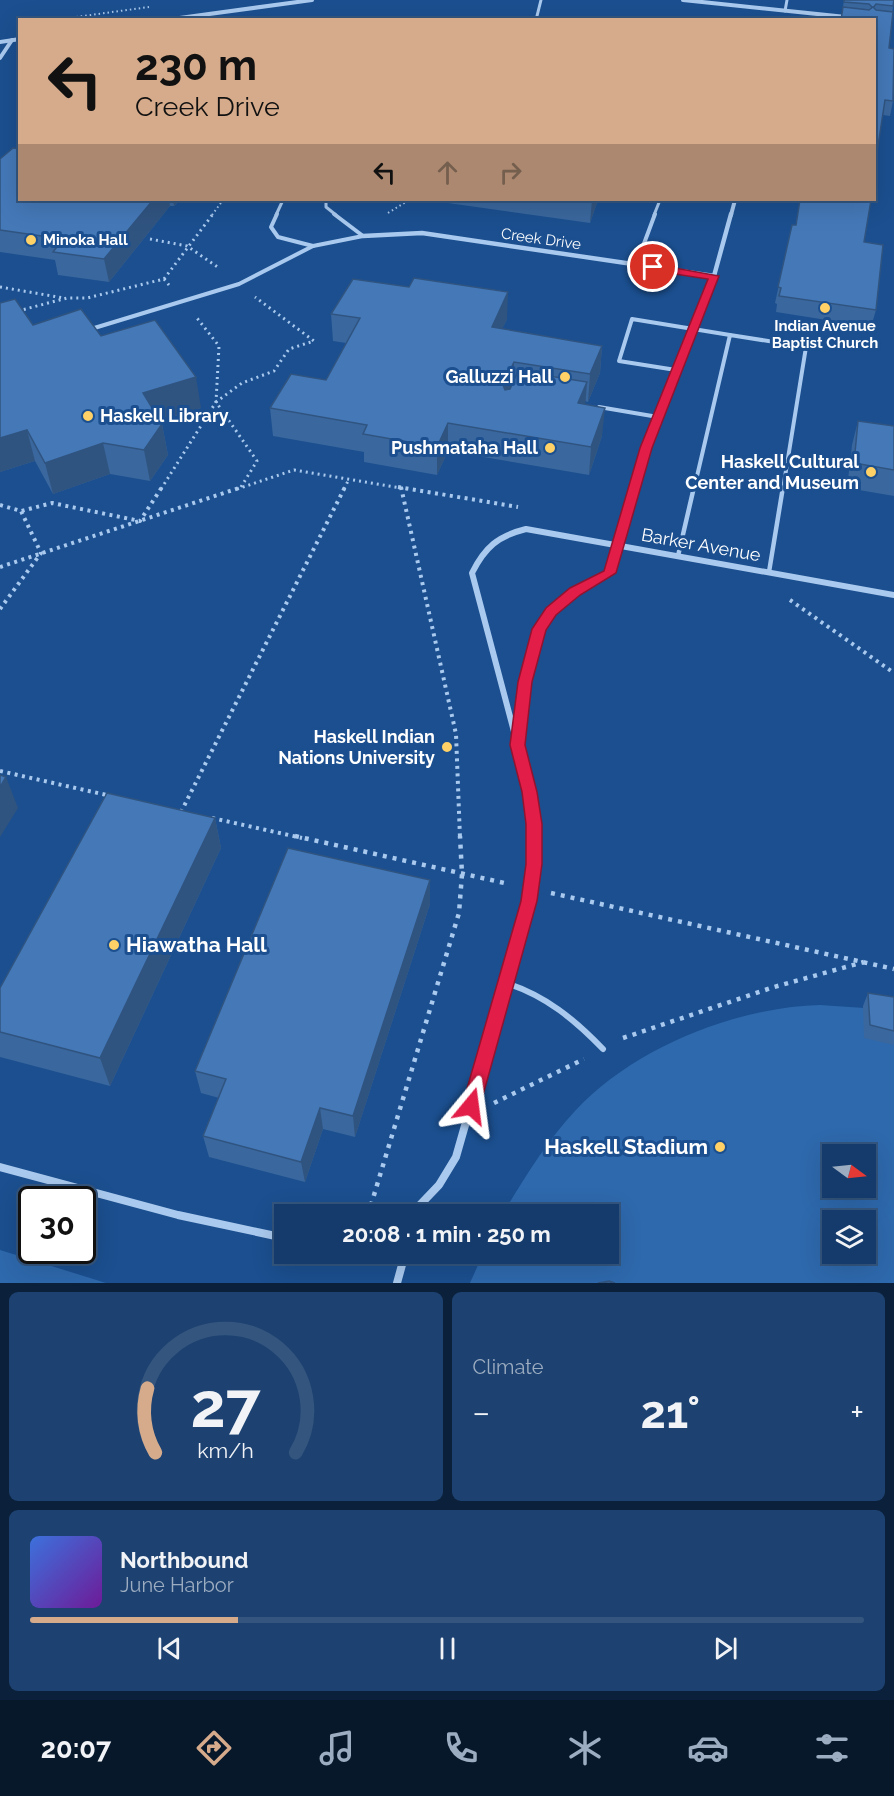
<!DOCTYPE html>
<meta charset="utf-8">
<style>
:root{--surface:#143b6b;--page:#1d4271;--text:#f1f3f6;--muted:#9dadc1;--line:#33557e;--accent:#d6ab8b}
body{margin:0;font-family:Raleway,sans-serif;background:var(--page);color:var(--text);height:100vh;display:flex;flex-direction:column;font-size:22px;white-space:nowrap}
*{box-sizing:border-box;margin:0}
p{font-size:20px;color:var(--muted)}
.icon{flex:none;width:33px;height:33px;fill:none;stroke:currentColor;stroke-width:2;stroke-linecap:round;stroke-linejoin:round}
.map{position:relative;height:1283px;overflow:hidden}
.details{display:flex;flex-direction:column;gap:9px;padding:9px;background:#0b203b;flex:1}
.details>*{flex:none}
.banner{position:absolute;left:18px;top:18px;width:858px;height:183px;border-radius:0px;box-shadow:0 6px 24px #0002,0 0 0 2px var(--line);background:#d6ab8b;color:#111;overflow:hidden}
.needle{width:39px;rotate:105deg}
.fabs{position:absolute;left:822px;top:1144px;display:grid;gap:12px}
.fabs a{display:grid;place-items:center;width:54px;height:54px;border-radius:0px;background:var(--surface);box-shadow:0 6px 24px #0002,0 0 0 2px var(--line);font-size:30px}
.speed{position:absolute;left:18px;top:1186px;display:flex;gap:12px;font-size:30px;font-weight:700;text-align:center}
.speed>*{display:grid;place-content:center;width:78px;height:78px;border-radius:50%;background:var(--surface);box-shadow:0 6px 24px #0002,0 0 0 2px var(--line);line-height:1}
.speed .limit{border:3px solid #111;border-radius:9px;background:#fff;color:#111}
.pin{position:absolute;display:grid;place-items:center;width:51px;height:51px;color:#fff;margin:-26px;border:3px solid #fff;border-radius:50%;box-shadow:0 2px 6px #0007}
.me{position:absolute;width:66px;margin:-33px;rotate:16deg;stroke-linejoin:round;filter:drop-shadow(0 0 4px #0008)}
.turn{display:flex;align-items:center;gap:21px;height:126px;padding:0 18px;font-size:27px}
.turn .icon{width:78px;height:78px;stroke-width:2.5}
.turn b{display:block;font-size:42px;line-height:51px}
.lanes{display:flex;align-items:center;height:57px;padding:0 18px;background:#0003;justify-content:center;gap:30px;direction:ltr}
.lanes .off{opacity:.35}
.big{font-size:45px;font-weight:700;line-height:1.1}
.details .card{flex:1;display:flex;flex-direction:column;justify-content:center;gap:9px;min-width:0;padding:0 21px;border-radius:9px;background:var(--page)}
.details .dial{align-items:center;gap:0}
.dial svg{height:156px;overflow:visible;fill:none;stroke:var(--line);stroke-width:7;stroke-linecap:round;text-anchor:middle}
.dial text{fill:var(--text);stroke:none}
.song{display:flex;align-items:center;gap:18px}
.cover{width:72px;height:72px;border-radius:9px;background:linear-gradient(135deg,hsl(220 70% 55%),hsl(280 70% 35%))}
.played{height:6px;border-radius:3px;background:linear-gradient(90deg,var(--accent) 25%,var(--line) 25%)}
.keys{display:flex;justify-content:space-around;direction:ltr}
.heat{display:flex;justify-content:space-between;align-items:center;font-size:33px;direction:ltr}
.details .tiles{flex:1;display:grid;gap:9px;grid-template-columns:1fr 1fr}
.card:last-child{grid-column:span 2}
.trip{position:absolute;left:274px;top:1204px;width:345px;height:60px;border-radius:0px;background:var(--surface);box-shadow:0 6px 24px #0002,0 0 0 2px var(--line);font-weight:700;line-height:60px;text-align:center}
.dock{display:flex;height:96px;justify-content:space-around;align-items:center;background:#08182b;color:var(--muted)}
.dock .icon{width:42px;height:42px}
.dock .active{color:var(--accent)}
.dock b{font-size:27px;color:var(--text)}
.map>svg:first-child{display:block}
</style>
<div class="map">
<svg width="894" height="1283" viewBox="0 0 894 1283">
<rect width="100%" height="100%" fill="#1b4f8f"/>
<g fill="#2e69ad" fill-rule="evenodd">
<path d="M 820,1005 L 894,1010 L 894,1283 L 470,1283 L 483,1254 L 609,1254 L 609,1215 L 502,1215 C 524,1179 546,1142 575,1111 C 633,1048 736,1007 820,1005 ZM 832,1155 L 866,1155 L 866,1188 L 832,1188 ZM 832,1221 L 866,1221 L 866,1254 L 832,1254 Z"/>
<polygon points="0,1250 106,1283 0,1283"/>
</g>
<g fill="none" stroke-linecap="round" stroke-linejoin="round">
<g stroke="#a9c9ee" stroke-width="2" stroke-dasharray="1.5 3" stroke-linecap="butt">
<polyline points="54,20 149,7"/>
<polyline points="388,213 409,200"/>
<polyline points="212,215 223,200"/>
</g>
<g stroke="#a9c9ee" stroke-width="3" stroke-dasharray="2 4" stroke-linecap="butt">
<polyline points="150,239 187,246 219,268"/>
<polyline points="164,279 213,214"/>
<polyline points="0,287 64,298"/>
<polyline points="18,311 67,298 87,298 164,279 169,285"/>
<polyline points="241,487 257,461 216,402 242,383 274,371 289,349 314,341 255,297"/>
<polyline points="161,489 216,402 219,346 197,318"/>
<polyline points="237,489 294,470 407,489"/>
<polyline points="344,489 349,479"/>
</g>
<g stroke="#a9c9ee" stroke-width="4" stroke-dasharray="3 4.5" stroke-linecap="butt">
<polyline points="398,487 518,507"/>
<polyline points="401,487 456,734 460,838"/>
<polyline points="0,505 21,511 52,503 140,521 162,487"/>
<polyline points="0,567 242,487"/>
<polyline points="790,600 894,673"/>
<polyline points="0,609 41,553 21,511"/>
<polyline points="0,771 111,796"/>
<polyline points="181,812 345,487"/>
<polyline points="212,818 302,838"/>
</g>
<g stroke="#a9c9ee" stroke-width="4.5" stroke-dasharray="4 6" stroke-linecap="butt">
<polyline points="295,836 509,884"/>
<polyline points="551,893 894,969"/>
<polyline points="623,1038 774,987 864,962"/>
<polyline points="494,1103 584,1059"/>
<polyline points="368,1215 459,913 462,874 460,836"/>
</g>
<g stroke="#a9c9ee" stroke-width="3">
<polyline points="785,11 787,0"/>
<polyline points="536,20 541,0"/>
<polyline points="326,200 326,207 336,215"/>
<polyline points="276,215 283,200"/>
<polyline points="654,215 660,200"/>
</g>
<g stroke="#a9c9ee" stroke-width="4">
<polyline points="277,214 271,227 278,237 313,246 363,236"/>
<polyline points="334,214 363,236"/>
<polyline points="636,265 655,214"/>
<polyline points="91,329 239,284 313,246"/>
<polyline points="676,370 619,361 632,319 730,335"/>
<polyline points="599,407 658,417"/>
<polyline points="694,489 730,335 806,347 783,489"/>
</g>
<g stroke="#a9c9ee" stroke-width="4.5">
<polyline points="678,556 694,487"/>
<polyline points="769,572 783,487"/>
</g>
<path stroke="#a9c9ee" stroke-width="6" d="M 506,983 C 546,996 574,1019 603,1049"/>
<g stroke="#a9c9ee" stroke-width="4">
<polyline points="683,0 846,17"/>
<polyline points="165,20 312,0"/>
<polyline points="0,42 20,39"/>
<polyline points="0,58 12,40"/>
<polyline points="731,215 735,200"/>
</g>
<g stroke="#a9c9ee" stroke-width="4.5">
<polyline points="363,236 422,233 714,276"/>
<polyline points="634,489 646,448 714,276 731,214"/>
</g>
<g stroke="#a9c9ee" stroke-width="6">
<path d="M 518,740 C 522,699 522,643 551,611 C 567,594 590,583 610,573 L 635,487"/>
<path d="M 533,838 L 530,792 L 472,573 C 485,547 498,536 526,529 L 894,595"/>
</g>
<g stroke="#a9c9ee" stroke-width="8">
<polyline points="0,1167 178,1215 285,1238"/>
<polyline points="415,1215 417,1208 439,1185 456,1157 529,901 533,836"/>
<polyline points="397,1283 405,1254"/>
</g>
</g>
<g fill="#3a679d">
<polygon points="844,0 893,6 889,48 893,101 890,116 883,115 843,7"/>
<polygon points="0,159 20,200 180,200 174,206 170,206 109,282 58,275 55,260 0,252"/>
<polygon points="441,200 598,200 590,223 441,202"/>
<polygon points="800,200 876,310 871,327 776,312 777,304 775,303 792,225 796,225"/>
<polygon points="331,314 507,319 502,329 602,346 600,373 588,402 585,401 585,405 602,436 589,475 448,451 437,475 364,462 364,452 273,436 270,408 326,380 346,343 333,341"/>
<polygon points="33,325 201,408 160,421 162,424 168,455 150,481 110,474 53,494 35,461 0,472"/>
<polygon points="858,421 894,426 894,496 847,488 852,445"/>
<polygon points="215,818 221,848 110,1086 0,1057 0,988"/>
<polygon points="430,904 355,1137 323,1129 305,1182 209,1157 203,1136 219,1098 201,1093 195,1071"/>
<polygon points="868,993 894,997 894,1045 864,1038 863,1006"/>
</g>
<g fill="#305480">
<polygon points="153,200 169,200 170,206 109,282 104,259"/>
<polygon points="173,200 180,200 174,206"/>
<polygon points="592,200 598,200 590,223"/>
<polygon points="508,292 507,319 491,354 492,327"/>
<polygon points="602,346 600,373 588,402 590,374"/>
<polygon points="514,362 513,390 502,413 503,385"/>
<polygon points="196,377 201,408 149,424 143,393"/>
<polygon points="587,382 585,409 578,403"/>
<polygon points="605,408 602,436 589,475 591,447"/>
<polygon points="448,423 448,451 437,475 437,447"/>
<polygon points="162,424 168,455 150,481 144,450"/>
<polygon points="27,430 35,461 0,472 0,438"/>
<polygon points="103,443 110,474 53,494 45,463"/>
<polygon points="6,777 18,808 0,837 0,787"/>
<polygon points="215,818 221,848 110,1086 100,1058"/>
<polygon points="430,880 430,904 355,1137 353,1116"/>
<polygon points="320,1108 323,1129 305,1182 301,1162"/>
</g>
<g fill="#4478b7" stroke="#305480" stroke-width="1.5">
<polygon points="844,0 894,0 893,6 876,4 873,8 869,4 844,2"/>
<polygon points="843,7 869,10 873,7 876,10 893,12 889,48 894,49 893,101 885,100 874,172 874,20 841,20"/>
<polygon points="13,148 20,149 20,200 153,200 104,259 53,252 63,239 0,230 0,159"/>
<polygon points="800,200 871,200 864,242 883,245 876,310 779,296 781,288 778,287 792,225 796,225"/>
<polygon points="414,278 508,292 492,327 602,346 590,374 514,362 503,385 505,390 510,389 518,371 587,382 578,403 605,408 591,447 448,423 437,447 363,434 367,425 270,408 291,374 326,380 360,318 331,314 353,279 409,287"/>
<polygon points="15,299 33,325 81,309 101,336 155,320 196,377 143,393 162,424 144,450 103,443 45,463 27,430 0,438 0,303"/>
<polygon points="858,421 894,426 894,470 854,463"/>
<polygon points="0,775 6,777 0,787"/>
<polygon points="107,793 215,818 100,1058 0,1032 0,988"/>
<polygon points="288,848 430,880 353,1116 320,1108 301,1162 203,1136 226,1079 195,1071"/>
<polygon points="868,993 894,997 894,1031 870,1025"/>
<polygon points="609,1281 615,1283 598,1283"/>
</g>
<polygon fill="#e11d48" stroke="#92132f" stroke-width="1.5" points="653,264 719,276 652,448 616,573 580,595 556,615 546,630 532,682 525,745 537,792 542,824 542,864 537,901 480,1106 478,1112 471,1114 465,1112 462,1106 521,901 526,864 526,824 522,792 510,745 518,682 532,629 546,608 570,588 604,571 640,448 708,279 649,270 648,267"/>
<g fill="#ffd166" stroke="#1b4f8f" stroke-width="2">
<circle cx="31" cy="240" r="6"/>
<circle cx="825" cy="308" r="6"/>
<circle cx="565" cy="377" r="6"/>
<circle cx="88" cy="416" r="6"/>
<circle cx="550" cy="448" r="6"/>
<circle cx="871" cy="472" r="6"/>
<circle cx="447" cy="747" r="6"/>
<circle cx="114" cy="945" r="6"/>
<circle cx="720" cy="1147" r="6"/>
</g>
<g text-anchor="middle" stroke-width="6" stroke-linejoin="round" paint-order="stroke">
<g font-size="15" fill="#fff" stroke="#1b4f8f">
<text transform="translate(541 239) rotate(8)" y="5">Creek Drive</text>
</g>
<g font-size="15" font-weight="bold" fill="#fff" stroke="#1b4f8f" text-anchor="start">
<text x="43" y="245">Minoka Hall</text>
<text x="825" y="331" text-anchor="middle">Indian Avenue<tspan x="825" dy="17">Baptist Church</tspan></text>
</g>
<g font-size="18" font-weight="bold" fill="#fff" stroke="#1b4f8f" text-anchor="end">
<text x="553" y="383">Galluzzi Hall</text>
<text x="100" y="422" text-anchor="start">Haskell Library</text>
<text x="538" y="454">Pushmataha Hall</text>
<text x="859" y="468">Haskell Cultural<tspan x="859" dy="21">Center and Museum</tspan></text>
<text x="435" y="743">Haskell Indian<tspan x="435" dy="21">Nations University</tspan></text>
</g>
<g font-size="18" fill="#fff" stroke="#1b4f8f">
<text transform="translate(701 545) rotate(10)" y="6">Barker Avenue</text>
</g>
<g font-size="21" font-weight="bold" fill="#fff" stroke="#1b4f8f" text-anchor="start">
<text x="126" y="952">Hiawatha Hall</text>
<text x="708" y="1154" text-anchor="end">Haskell Stadium</text>
</g>
</g>
</svg>
<div class="fabs">
<a><svg class="needle" viewBox="-14 -14 28 28"><path d="M0-13l5 13h-10z" fill="#e53935"/><path d="M0 13l5-13h-10z" fill="#9dadc1"/></svg></a>
<a><svg class="icon" aria-label="layers" viewBox="0 0 24 24"><path d="M12 4l9 5-9 5-9-5zM3 14l9 5 9-5"/></svg></a>
</div>
<div class="speed"><div class="limit">30</div></div>
<div class="pin" style="left:653px;top:267px;background:#d93025"><svg class="icon" aria-label="arrive" viewBox="0 0 24 24"><path d="M6 21V4h12l-3 4 3 4H6"/></svg></div>
<svg class="me" style="left:471px;top:1106px" viewBox="-20 -20 40 40"><path d="M0-17L14 15 0 8-14 15z" fill="#e11d48" stroke="#fff" stroke-width="4"/></svg>
<div class="trip">20:08 · 1 min · 250 m</div>
<div class="banner">
<div class="turn"><svg class="icon" aria-label="left" viewBox="0 0 24 24"><path d="M17 20v-9H6M10 6l-5 5 5 5"/></svg><div><b>230 m</b>Creek Drive</div></div>
<div class="lanes"><svg class="icon" aria-label="left" viewBox="0 0 24 24"><path d="M17 20v-9H6M10 6l-5 5 5 5"/></svg><svg class="icon off" aria-label="ahead" viewBox="0 0 24 24"><path d="M12 20V5M6 11l6-6 6 6"/></svg><svg class="icon off" aria-label="right" viewBox="0 0 24 24"><path d="M7 20v-9h11M14 6l5 5-5 5"/></svg></div>
</div>
</div>
<section class="details">
<div class="tiles">
<div class="card dial"><svg viewBox="0 0 100 80">
<path d="M14 69A42 42 0 1 1 86 69"/>
<path d="M14 69A42 42 0 0 1 10 36" stroke="#d6ab8b"/>
<text x="50" y="56" font-size="32" font-weight="700">27</text>
<text x="50" y="72" font-size="11">km/h</text>
</svg></div>
<div class="card"><p>Climate</p>
<div class="heat"><a>−</a><b class="big">21°</b><a>+</a></div>
</div>
<div class="card">
<div class="song"><i class="cover"></i><div><b>Northbound</b><p>June Harbor</p></div></div>
<div class="played"></div>
<div class="keys"><svg class="icon" aria-label="previous" viewBox="0 0 24 24"><path d="M18 5L8 12l10 7zM5 5v14"/></svg><svg class="icon" aria-label="pause" viewBox="0 0 24 24"><path d="M8 5v14M16 5v14"/></svg><svg class="icon" aria-label="next" viewBox="0 0 24 24"><path d="M6 5l10 7-10 7zM19 5v14"/></svg></div>
</div>
</div>
</section>
<nav class="dock">
<b>20:07</b>
<svg class="icon active" aria-label="directions" viewBox="0 0 24 24"><path d="M12 3l9 9-9 9-9-9zM9 14v-3h6M13 9l2 2-2 2"/></svg>
<svg class="icon" aria-label="music" viewBox="0 0 24 24"><path d="M9 18V5l10-2v13"/><circle cx="6" cy="18" r="3"/><circle cx="16" cy="16" r="3"/></svg>
<svg class="icon" aria-label="phone" viewBox="0 0 24 24"><path d="M5 4h4l2 5-3 2q2 4 5 5l2-3 5 2v4C11 20 4 13 5 4z"/></svg>
<svg class="icon" aria-label="climate" viewBox="0 0 24 24"><path d="M12 3v18M4 7l16 10M4 17L20 7"/></svg>
<svg class="icon" aria-label="car" viewBox="0 0 24 24"><path d="M5 17H2v-5l4-1 3-4h7l3 4 3 1v5h-3M9 17h6M6 11h13"/><circle cx="7" cy="17" r="2"/><circle cx="17" cy="17" r="2"/></svg>
<svg class="icon" aria-label="filters" viewBox="0 0 24 24"><path d="M4 7h16M4 17h16"/><circle cx="9" cy="7" r="2"/><circle cx="15" cy="17" r="2"/></svg>
</nav>
